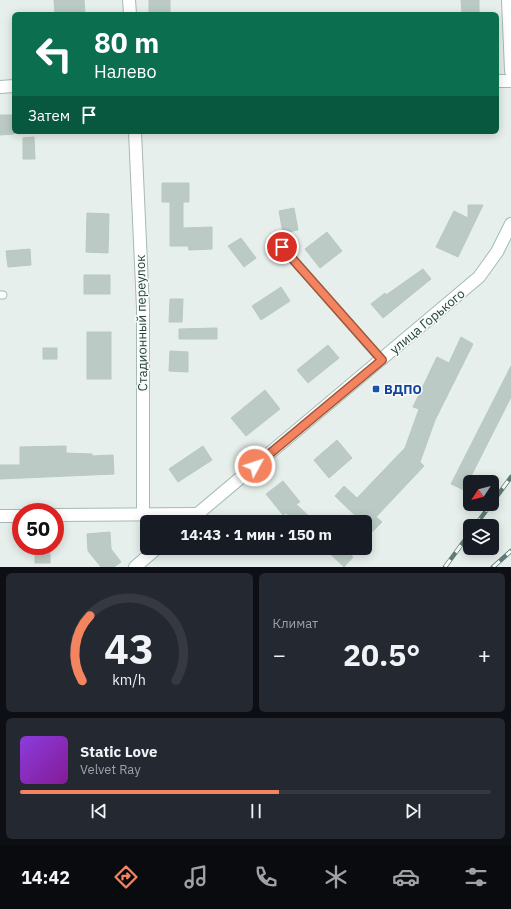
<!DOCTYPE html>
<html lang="ru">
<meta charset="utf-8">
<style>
:root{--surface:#171b24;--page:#242831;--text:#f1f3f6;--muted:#9ea1a6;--line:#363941;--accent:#f4845f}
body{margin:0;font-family:"IBM Plex Sans",sans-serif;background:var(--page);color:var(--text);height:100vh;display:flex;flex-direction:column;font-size:15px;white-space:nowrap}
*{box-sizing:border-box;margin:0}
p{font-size:13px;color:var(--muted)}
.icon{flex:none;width:22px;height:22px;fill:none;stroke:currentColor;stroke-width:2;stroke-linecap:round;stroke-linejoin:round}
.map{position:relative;height:567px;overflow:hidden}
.side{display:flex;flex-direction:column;gap:6px;padding:6px;background:#0d0f14;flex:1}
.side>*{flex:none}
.banner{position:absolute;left:12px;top:12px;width:487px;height:122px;border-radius:6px;box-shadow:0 2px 10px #0003;background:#0b6e4f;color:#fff;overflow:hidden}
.needle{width:26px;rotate:234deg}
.fabs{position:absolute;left:463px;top:475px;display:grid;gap:8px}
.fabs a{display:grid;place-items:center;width:36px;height:36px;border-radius:6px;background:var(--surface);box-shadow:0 2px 10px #0003;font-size:20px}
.speed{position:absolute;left:12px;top:503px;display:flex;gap:8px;font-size:20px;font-weight:700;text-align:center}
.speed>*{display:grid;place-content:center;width:52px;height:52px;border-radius:50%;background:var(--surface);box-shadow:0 2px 10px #0003;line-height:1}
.speed .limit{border:6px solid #d22;background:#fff;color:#111}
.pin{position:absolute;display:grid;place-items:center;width:34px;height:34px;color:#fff;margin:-17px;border:2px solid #fff;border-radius:50%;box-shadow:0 1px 4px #0007}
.me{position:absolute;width:44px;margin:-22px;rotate:50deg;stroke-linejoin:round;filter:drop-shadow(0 0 3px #0008)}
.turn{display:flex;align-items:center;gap:14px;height:84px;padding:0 16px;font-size:18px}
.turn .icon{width:52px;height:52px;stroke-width:2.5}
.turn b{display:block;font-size:28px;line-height:34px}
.then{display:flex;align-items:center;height:38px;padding:0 16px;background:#0003;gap:8px;font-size:15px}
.big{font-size:30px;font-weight:700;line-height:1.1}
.side .card{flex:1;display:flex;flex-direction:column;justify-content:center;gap:6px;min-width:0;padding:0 14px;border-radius:6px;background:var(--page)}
.side .dial{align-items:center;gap:0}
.dial svg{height:104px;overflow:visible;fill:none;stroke:var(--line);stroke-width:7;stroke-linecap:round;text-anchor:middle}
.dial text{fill:var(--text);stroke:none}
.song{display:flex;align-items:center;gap:12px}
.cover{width:48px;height:48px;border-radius:6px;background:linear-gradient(135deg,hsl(270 70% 55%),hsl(290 70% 35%))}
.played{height:4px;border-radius:2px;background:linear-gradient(90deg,var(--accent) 55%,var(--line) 55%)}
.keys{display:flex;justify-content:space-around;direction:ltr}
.heat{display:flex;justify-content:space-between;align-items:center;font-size:22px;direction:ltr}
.side .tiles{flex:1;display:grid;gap:6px;grid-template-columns:1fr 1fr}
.card:last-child{grid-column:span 2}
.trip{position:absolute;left:140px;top:515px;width:232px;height:40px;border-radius:6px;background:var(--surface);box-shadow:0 2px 10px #0003;font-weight:700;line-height:40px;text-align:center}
.tab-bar{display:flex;height:64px;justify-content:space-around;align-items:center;background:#090b0e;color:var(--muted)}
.tab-bar .icon{width:28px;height:28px}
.tab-bar .current{color:var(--accent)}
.tab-bar b{font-size:18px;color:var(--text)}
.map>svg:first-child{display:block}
</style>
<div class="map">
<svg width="511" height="567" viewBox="0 0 511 567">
<rect width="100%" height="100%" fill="#e6efeb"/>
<g fill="#bbcac4" stroke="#b8c9c2">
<polygon points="54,0 84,0 85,14 55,14"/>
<rect x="149" y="0" width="21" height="14"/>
<polygon points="461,0 479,0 479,14 462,14"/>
<polygon points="0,115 14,115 14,134 0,135"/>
<polygon points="34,137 35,159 23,159 23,138"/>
<polygon points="162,183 189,183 189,202 183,202 183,228 212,227 212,249 189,250 188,246 170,246 170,202 162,202"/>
<polygon points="468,205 483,205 458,257 436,247 454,211 468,218"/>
<polygon points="294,208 298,230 283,233 279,211"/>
<polygon points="87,213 109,214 108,253 86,252"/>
<polygon points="327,232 342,251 320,268 305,249"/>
<polygon points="241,238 256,258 244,267 228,246"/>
<polygon points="30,249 31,265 8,267 6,251"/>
<polygon points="423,269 431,279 383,318 371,304 385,293 386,295"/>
<rect x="84" y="275" width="26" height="19"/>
<polygon points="281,287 290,301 261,320 252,306"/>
<polygon points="170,299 183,299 182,322 169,322"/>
<polygon points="217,328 217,339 179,339 179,329"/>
<rect x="87" y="332" width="24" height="47"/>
<polygon points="461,337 473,344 435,420 420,462 424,466 376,517 382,522 372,532 365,525 365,522 362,522 335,496 344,486 357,498 405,448 419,409 413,407 437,357 449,363"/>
<polygon points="328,345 339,358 308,383 297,370"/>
<rect x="43" y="348" width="14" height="11"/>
<polygon points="170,351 188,352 188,372 169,371"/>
<polygon points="511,366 511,397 464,490 451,484"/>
<polygon points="265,390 280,409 246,436 231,418"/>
<polygon points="337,440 352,458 329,478 314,460"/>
<polygon points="66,446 66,453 92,454 92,456 113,455 114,474 0,479 0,465 20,465 20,447"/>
<polygon points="203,446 212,460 178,482 169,469"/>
<polygon points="283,481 300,502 296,504 315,522 295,522 286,513 283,515 266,494"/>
<polygon points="110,532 111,549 121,562 114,567 101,567 88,551 87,534"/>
<rect x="35" y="546" width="15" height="17"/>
<polygon points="324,548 343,548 353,557 344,567"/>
</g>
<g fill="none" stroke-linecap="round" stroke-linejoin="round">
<defs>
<g id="lane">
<polyline points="282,247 381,360"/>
<polyline points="0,295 3,295"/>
</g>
<g id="street">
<polyline points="129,0 130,14"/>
<polyline points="135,132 143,308 143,515"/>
</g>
<g id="secondary">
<polyline points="508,0 511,71"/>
<polyline points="497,81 511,81"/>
<polyline points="0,87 14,86"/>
<polyline points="55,515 197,514"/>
<polyline points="0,516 21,516"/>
<polyline points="188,522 479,277 497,252 511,224"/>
<polyline points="135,567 157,548"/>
</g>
</defs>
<use href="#lane" stroke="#a8b8b2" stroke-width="9"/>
<use href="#street" stroke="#a8b8b2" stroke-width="14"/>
<use href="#secondary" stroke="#a4bbb3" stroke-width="14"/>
<use href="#lane" stroke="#fff" stroke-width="7"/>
<use href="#street" stroke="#fff" stroke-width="12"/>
<use href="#secondary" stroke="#fff" stroke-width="12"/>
<defs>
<g id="rail">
<polyline points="492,503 511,477"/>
<polyline points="475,526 491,504"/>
<polyline points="445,567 470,533"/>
<polyline points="493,567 511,551"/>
</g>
</defs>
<use href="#rail" stroke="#5f7d75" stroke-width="4.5"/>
<use href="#rail" stroke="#f7fbf9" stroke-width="3" stroke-dasharray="9" stroke-linecap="butt"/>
</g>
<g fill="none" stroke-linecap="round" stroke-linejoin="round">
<defs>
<polyline id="route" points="255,466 382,360 282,247"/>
</defs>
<use href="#route" stroke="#9f563e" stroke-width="10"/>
<use href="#route" stroke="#f4845f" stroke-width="7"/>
</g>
<rect fill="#1a4fb4" stroke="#f7fbf9" stroke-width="1.5" x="372" y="385" width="8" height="8" rx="2"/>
<g text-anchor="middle" stroke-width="3" stroke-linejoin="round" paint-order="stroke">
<g font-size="13" fill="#24423a" stroke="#f7fbf9">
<text transform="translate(427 321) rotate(-40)" y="5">улица Горького</text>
<text transform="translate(141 323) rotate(-91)" y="5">Стадионный переулок</text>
</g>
<g font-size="13" font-weight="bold" fill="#164399" stroke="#f7fbf9" text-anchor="start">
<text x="384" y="394">ВДПО</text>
</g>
</g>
</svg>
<div class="fabs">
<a><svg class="needle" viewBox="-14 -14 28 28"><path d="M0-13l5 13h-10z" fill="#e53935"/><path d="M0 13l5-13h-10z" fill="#9ea1a6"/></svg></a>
<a><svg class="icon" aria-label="layers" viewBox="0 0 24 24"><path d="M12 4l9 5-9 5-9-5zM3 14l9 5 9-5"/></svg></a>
</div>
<div class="speed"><div class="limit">50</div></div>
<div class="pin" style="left:282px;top:247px;background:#d93025"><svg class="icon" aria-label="arrive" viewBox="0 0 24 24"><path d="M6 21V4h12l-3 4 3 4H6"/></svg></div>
<svg class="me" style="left:255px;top:466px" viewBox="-20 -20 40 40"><circle r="17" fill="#f4845f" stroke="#fff" stroke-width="3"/><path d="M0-11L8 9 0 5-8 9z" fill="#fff"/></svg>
<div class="trip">14:43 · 1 мин · 150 m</div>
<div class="banner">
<div class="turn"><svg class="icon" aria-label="left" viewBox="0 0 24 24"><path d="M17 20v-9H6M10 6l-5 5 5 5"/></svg><div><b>80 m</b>Налево</div></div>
<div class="then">Затем<svg class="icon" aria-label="arrive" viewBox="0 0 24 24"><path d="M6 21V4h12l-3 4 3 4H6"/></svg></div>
</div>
</div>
<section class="side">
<div class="tiles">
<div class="card dial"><svg viewBox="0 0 100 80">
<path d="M14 69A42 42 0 1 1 86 69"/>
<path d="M14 69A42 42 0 0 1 20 19" stroke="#f4845f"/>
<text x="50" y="56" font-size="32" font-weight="700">43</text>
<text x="50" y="72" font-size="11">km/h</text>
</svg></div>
<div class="card"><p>Климат</p>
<div class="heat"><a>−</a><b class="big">20.5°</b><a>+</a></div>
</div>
<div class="card">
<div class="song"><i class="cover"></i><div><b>Static Love</b><p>Velvet Ray</p></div></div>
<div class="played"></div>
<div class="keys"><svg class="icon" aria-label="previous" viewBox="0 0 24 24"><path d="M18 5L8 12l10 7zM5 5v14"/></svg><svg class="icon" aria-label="pause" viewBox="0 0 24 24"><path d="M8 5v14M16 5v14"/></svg><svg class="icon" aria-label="next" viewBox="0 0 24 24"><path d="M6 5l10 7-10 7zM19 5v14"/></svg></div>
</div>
</div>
</section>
<nav class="tab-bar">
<b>14:42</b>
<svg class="icon current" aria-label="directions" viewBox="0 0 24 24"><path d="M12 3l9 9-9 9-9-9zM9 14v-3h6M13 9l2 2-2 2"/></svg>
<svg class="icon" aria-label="music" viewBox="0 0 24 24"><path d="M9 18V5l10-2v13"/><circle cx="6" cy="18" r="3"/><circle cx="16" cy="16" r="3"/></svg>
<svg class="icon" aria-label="phone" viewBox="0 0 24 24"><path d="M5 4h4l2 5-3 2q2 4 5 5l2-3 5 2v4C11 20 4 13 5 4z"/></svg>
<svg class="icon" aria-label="climate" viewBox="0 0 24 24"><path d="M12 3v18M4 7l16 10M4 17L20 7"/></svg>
<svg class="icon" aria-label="car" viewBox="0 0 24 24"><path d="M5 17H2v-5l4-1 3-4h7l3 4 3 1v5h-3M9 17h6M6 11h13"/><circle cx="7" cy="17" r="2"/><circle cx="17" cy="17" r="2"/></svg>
<svg class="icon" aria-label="filters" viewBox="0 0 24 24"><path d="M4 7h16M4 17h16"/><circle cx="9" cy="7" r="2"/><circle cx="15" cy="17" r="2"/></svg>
</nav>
